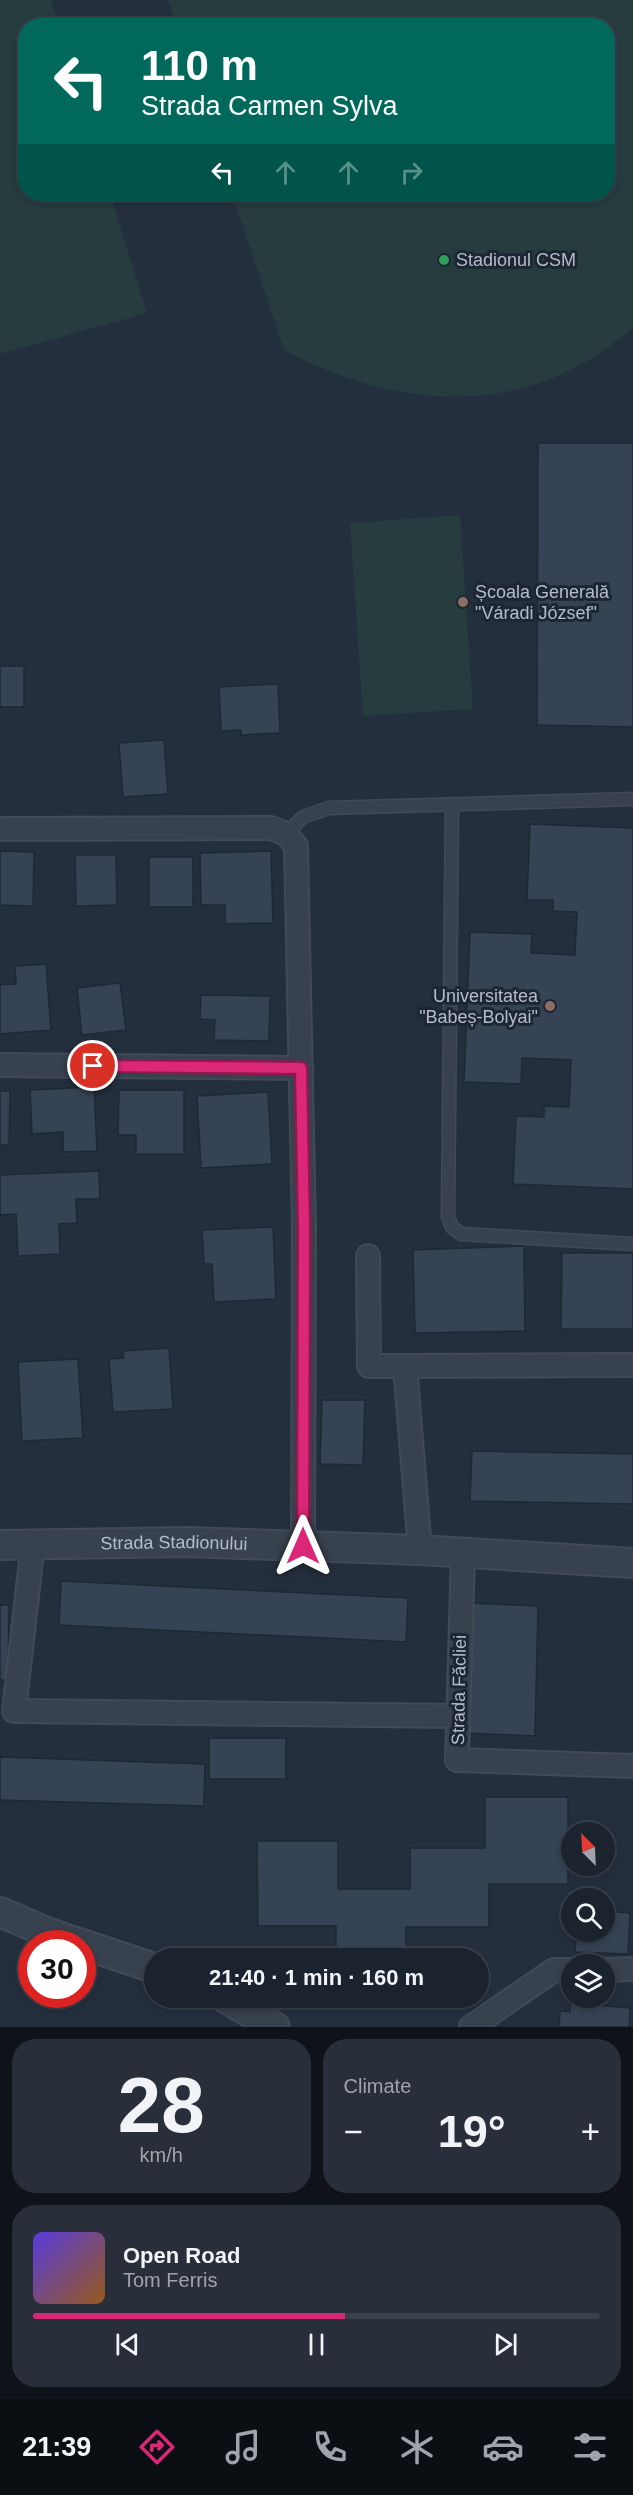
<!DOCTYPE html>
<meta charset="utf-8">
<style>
:root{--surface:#1b232e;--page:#282f3a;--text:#f1f3f6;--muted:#a0a4aa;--line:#39404a;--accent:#db2777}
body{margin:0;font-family:Helvetica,sans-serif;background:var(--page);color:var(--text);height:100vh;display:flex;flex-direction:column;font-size:22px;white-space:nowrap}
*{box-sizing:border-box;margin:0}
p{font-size:20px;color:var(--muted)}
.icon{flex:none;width:33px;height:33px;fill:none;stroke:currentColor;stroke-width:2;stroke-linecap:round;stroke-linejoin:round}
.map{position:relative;height:2027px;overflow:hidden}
.drawer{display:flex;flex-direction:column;gap:12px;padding:12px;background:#0f1319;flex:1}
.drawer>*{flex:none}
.top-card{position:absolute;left:18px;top:18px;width:597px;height:183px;border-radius:24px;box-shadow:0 3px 9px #0003,0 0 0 2px var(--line);background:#00695c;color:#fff;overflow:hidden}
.needle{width:39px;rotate:336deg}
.controls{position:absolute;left:561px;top:1822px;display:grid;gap:12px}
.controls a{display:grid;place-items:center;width:54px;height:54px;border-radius:50%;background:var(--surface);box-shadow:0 3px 9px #0003,0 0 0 2px var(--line);font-size:30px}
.speed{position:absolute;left:18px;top:1930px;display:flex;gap:12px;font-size:30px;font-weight:700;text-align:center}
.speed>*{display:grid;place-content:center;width:78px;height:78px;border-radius:50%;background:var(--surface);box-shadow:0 3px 9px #0003,0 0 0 2px var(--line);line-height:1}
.speed .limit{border:9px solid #d22;background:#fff;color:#111}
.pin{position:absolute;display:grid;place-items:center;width:51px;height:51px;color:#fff;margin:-26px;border:3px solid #fff;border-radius:50%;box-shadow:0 2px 6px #0007}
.me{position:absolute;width:66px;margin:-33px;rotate:0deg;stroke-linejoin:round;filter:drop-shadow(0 0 4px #0008)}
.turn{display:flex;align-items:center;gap:21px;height:126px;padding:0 24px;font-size:27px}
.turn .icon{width:78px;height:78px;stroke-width:2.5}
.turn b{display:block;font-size:42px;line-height:51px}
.lanes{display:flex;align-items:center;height:57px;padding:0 24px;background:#0003;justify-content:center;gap:30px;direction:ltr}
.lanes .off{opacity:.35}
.big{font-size:45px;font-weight:700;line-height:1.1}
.drawer .card{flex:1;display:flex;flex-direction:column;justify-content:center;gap:9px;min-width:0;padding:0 21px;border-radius:24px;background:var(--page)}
.drawer .dial{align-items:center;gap:0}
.dial b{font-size:78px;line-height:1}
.song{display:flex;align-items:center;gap:18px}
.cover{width:72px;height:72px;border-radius:9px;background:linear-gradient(135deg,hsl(250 70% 55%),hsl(30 70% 35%))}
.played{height:6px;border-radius:3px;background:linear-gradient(90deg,var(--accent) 55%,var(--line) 55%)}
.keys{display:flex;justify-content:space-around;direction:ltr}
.heat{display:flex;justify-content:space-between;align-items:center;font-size:33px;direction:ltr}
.drawer .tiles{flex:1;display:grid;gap:12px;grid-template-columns:1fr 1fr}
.card:last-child{grid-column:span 2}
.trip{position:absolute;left:144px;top:1948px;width:345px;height:60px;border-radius:30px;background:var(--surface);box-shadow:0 3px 9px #0003,0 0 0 2px var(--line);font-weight:700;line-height:60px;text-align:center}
.tabs{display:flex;height:96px;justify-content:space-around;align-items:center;background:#0b0e12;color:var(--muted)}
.tabs .icon{width:42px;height:42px}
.tabs .on{color:var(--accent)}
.tabs b{font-size:27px;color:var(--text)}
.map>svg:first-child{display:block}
</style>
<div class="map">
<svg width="633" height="2027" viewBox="0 0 633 2027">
<rect width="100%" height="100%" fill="#242f3e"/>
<g fill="#263c3f">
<polygon points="0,0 51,0 59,25 26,26 26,194 110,194 147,313 0,354"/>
<path d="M 168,0 L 633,0 L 633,327 C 530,420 401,412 284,350 L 232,194 L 608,194 L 608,26 L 177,25 Z"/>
<polygon points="460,515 473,709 363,716 350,523"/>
</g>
<g fill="#364354" stroke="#1f2835" stroke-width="1.5">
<polygon points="538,443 633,443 633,727 537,725"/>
<rect x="0" y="666" width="24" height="41"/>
<polygon points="278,684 280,733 241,735 241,730 221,731 219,687"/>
<polygon points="164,740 168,794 123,797 119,743"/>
<polygon points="530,824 633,828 633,1189 513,1184 516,1116 544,1117 544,1106 569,1107 571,1060 522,1058 521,1084 464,1082 470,932 532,934 531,953 575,955 577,912 553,911 553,900 527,900"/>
<polygon points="0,851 34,852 33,906 0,905"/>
<polygon points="271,851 273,923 225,924 225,905 201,905 200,853"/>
<polygon points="75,855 116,855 117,905 76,906"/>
<rect x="149" y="857" width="44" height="50"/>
<polygon points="46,964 51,1030 0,1034 0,985 16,984 15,966"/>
<polygon points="120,983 126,1030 82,1035 77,988"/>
<polygon points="201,995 270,996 269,1041 214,1040 215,1020 200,1019"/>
<polygon points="94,1087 97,1151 63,1152 63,1132 32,1134 30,1090"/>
<polygon points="119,1090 184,1090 184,1154 136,1154 136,1135 118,1135"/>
<polygon points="0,1091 10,1091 9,1145 0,1145"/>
<polygon points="268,1092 272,1164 201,1168 197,1096"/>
<polygon points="99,1171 100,1199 76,1199 77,1223 59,1224 60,1254 18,1256 16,1214 0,1215 0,1175"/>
<polygon points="273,1227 276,1299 214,1302 212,1264 204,1264 202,1230"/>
<polygon points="524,1246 525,1331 415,1333 413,1250"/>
<polygon points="562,1253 633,1253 633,1329 561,1329"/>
<polygon points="169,1348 173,1409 113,1412 109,1359 124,1358 123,1351"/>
<polygon points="78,1359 83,1438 22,1441 18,1362"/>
<polygon points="322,1400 365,1400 363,1465 320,1464"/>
<polygon points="472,1451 633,1454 633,1504 470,1501"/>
<polygon points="61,1581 408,1598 406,1642 59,1625"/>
<polygon points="468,1603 538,1606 535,1736 468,1733"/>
<polygon points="0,1605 9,1605 8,1680 0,1680"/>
<rect x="209" y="1738" width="77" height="41"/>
<polygon points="0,1757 205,1764 204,1806 0,1800"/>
<polygon points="485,1797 568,1797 568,1884 489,1884 489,1927 406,1927 406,1959 336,1959 336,1926 258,1926 257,1841 338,1841 338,1889 410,1889 410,1848 485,1848"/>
<polygon points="604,1911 630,1913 628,1954 575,1952 577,1932 604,1932"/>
<polygon points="571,1994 572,1998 596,1998 595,2005 630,2008 629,2027 559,2027 560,2011 570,2012"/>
</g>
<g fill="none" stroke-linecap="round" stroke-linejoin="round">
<defs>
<g id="service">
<polyline points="452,804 448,1217 452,1227 461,1234 633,1244"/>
<polyline points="286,834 303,817 329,808 633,799"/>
</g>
<g id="minor">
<polyline points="0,829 271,828 286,834 296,846 304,1228 303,1547"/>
<polyline points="0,1065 301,1068"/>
<polyline points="368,1256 369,1366 405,1366"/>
<polyline points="33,1543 14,1711 457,1716"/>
<polyline points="420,1550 405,1366 633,1365"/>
<polyline points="463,1553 457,1760 633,1766"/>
<polyline points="604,1970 633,1969"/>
<polyline points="471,2027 554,1970 572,1970"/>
</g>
<g id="tertiary">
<path id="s1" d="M 0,1545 L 187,1542 L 420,1550 L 633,1563"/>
<polyline points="0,1912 49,1933 81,1944"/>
<polyline points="82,1944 154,1968"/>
<polyline points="225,1998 275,2027"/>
</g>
</defs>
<use href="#service" stroke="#414a57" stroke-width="15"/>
<use href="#minor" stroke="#414a57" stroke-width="26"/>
<use href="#tertiary" stroke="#414a57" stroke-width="32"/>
<use href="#service" stroke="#38414e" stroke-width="12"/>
<use href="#minor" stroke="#38414e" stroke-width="22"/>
<use href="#tertiary" stroke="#38414e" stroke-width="28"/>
</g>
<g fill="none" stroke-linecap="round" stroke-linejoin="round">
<defs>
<polyline id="route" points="93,1066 301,1068 304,1228 303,1546"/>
</defs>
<use href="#route" stroke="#8e194d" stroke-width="15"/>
<use href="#route" stroke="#db2777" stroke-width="10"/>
</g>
<circle fill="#2e9e5b" stroke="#1d2633" stroke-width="2" cx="444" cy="260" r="6"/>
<g fill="#8d6e63" stroke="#1d2633" stroke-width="2">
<circle cx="463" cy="602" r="6"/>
<circle cx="550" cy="1006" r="6"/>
</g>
<g text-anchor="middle" stroke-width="6" stroke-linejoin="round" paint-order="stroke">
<g font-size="18" fill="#b4bcc9" stroke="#1d2633" text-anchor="start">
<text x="456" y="266">Stadionul CSM</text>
<text x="475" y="598">Școala Generală<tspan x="475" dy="21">"Váradi József"</tspan></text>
<text x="538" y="1002" text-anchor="end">Universitatea<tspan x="538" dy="21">"Babeș-Bolyai"</tspan></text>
</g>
<g font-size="18" fill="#b4bcc9" stroke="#1d2633">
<text dy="6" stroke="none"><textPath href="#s1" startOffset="174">Strada Stadionului</textPath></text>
<text transform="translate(459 1690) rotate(-89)" y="6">Strada Făcliei</text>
</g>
</g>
</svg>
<div class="controls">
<a><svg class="needle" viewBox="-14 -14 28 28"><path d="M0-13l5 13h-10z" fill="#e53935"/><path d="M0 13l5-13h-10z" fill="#a0a4aa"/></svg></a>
<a><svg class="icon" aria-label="search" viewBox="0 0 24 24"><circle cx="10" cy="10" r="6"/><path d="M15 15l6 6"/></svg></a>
<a><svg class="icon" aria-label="layers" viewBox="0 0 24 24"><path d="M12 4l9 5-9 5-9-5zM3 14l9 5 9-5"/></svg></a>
</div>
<div class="speed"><div class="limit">30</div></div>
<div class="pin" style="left:93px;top:1066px;background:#d93025"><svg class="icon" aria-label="arrive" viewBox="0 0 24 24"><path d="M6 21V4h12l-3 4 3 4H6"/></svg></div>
<svg class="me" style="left:303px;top:1546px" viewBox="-20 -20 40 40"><path d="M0-17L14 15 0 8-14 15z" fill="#db2777" stroke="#fff" stroke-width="4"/></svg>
<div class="trip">21:40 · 1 min · 160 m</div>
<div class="top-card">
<div class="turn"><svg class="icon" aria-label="left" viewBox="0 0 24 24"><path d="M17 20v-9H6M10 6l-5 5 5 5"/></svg><div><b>110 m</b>Strada Carmen Sylva</div></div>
<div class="lanes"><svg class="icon" aria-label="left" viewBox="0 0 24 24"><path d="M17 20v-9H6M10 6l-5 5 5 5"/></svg><svg class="icon off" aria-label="ahead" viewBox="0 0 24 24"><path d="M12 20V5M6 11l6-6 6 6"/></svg><svg class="icon off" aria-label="ahead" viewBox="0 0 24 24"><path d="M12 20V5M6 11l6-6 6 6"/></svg><svg class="icon off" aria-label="right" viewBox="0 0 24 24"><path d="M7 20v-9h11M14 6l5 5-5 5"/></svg></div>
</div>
</div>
<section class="drawer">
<div class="tiles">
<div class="card dial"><b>28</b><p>km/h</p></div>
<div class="card"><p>Climate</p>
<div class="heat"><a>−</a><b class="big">19°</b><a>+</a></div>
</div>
<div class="card">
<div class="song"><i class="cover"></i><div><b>Open Road</b><p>Tom Ferris</p></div></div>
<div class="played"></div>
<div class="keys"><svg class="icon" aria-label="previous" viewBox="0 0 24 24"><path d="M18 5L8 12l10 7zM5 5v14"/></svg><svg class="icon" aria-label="pause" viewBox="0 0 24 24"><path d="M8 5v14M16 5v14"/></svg><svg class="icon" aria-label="next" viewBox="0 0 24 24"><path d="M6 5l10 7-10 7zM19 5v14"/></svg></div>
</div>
</div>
</section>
<nav class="tabs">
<b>21:39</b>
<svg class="icon on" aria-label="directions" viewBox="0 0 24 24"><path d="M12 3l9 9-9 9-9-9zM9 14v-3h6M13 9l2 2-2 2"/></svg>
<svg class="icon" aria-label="music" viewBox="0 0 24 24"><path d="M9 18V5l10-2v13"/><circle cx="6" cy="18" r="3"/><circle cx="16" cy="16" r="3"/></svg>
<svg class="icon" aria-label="phone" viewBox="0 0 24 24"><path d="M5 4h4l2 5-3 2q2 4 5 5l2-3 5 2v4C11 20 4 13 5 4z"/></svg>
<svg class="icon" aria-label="climate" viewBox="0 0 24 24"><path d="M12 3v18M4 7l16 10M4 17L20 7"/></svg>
<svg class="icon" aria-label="car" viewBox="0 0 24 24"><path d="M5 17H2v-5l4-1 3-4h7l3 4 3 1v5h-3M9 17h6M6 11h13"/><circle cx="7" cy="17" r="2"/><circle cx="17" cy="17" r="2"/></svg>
<svg class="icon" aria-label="filters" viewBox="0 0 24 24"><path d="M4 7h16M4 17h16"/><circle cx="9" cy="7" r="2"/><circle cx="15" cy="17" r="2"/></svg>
</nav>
